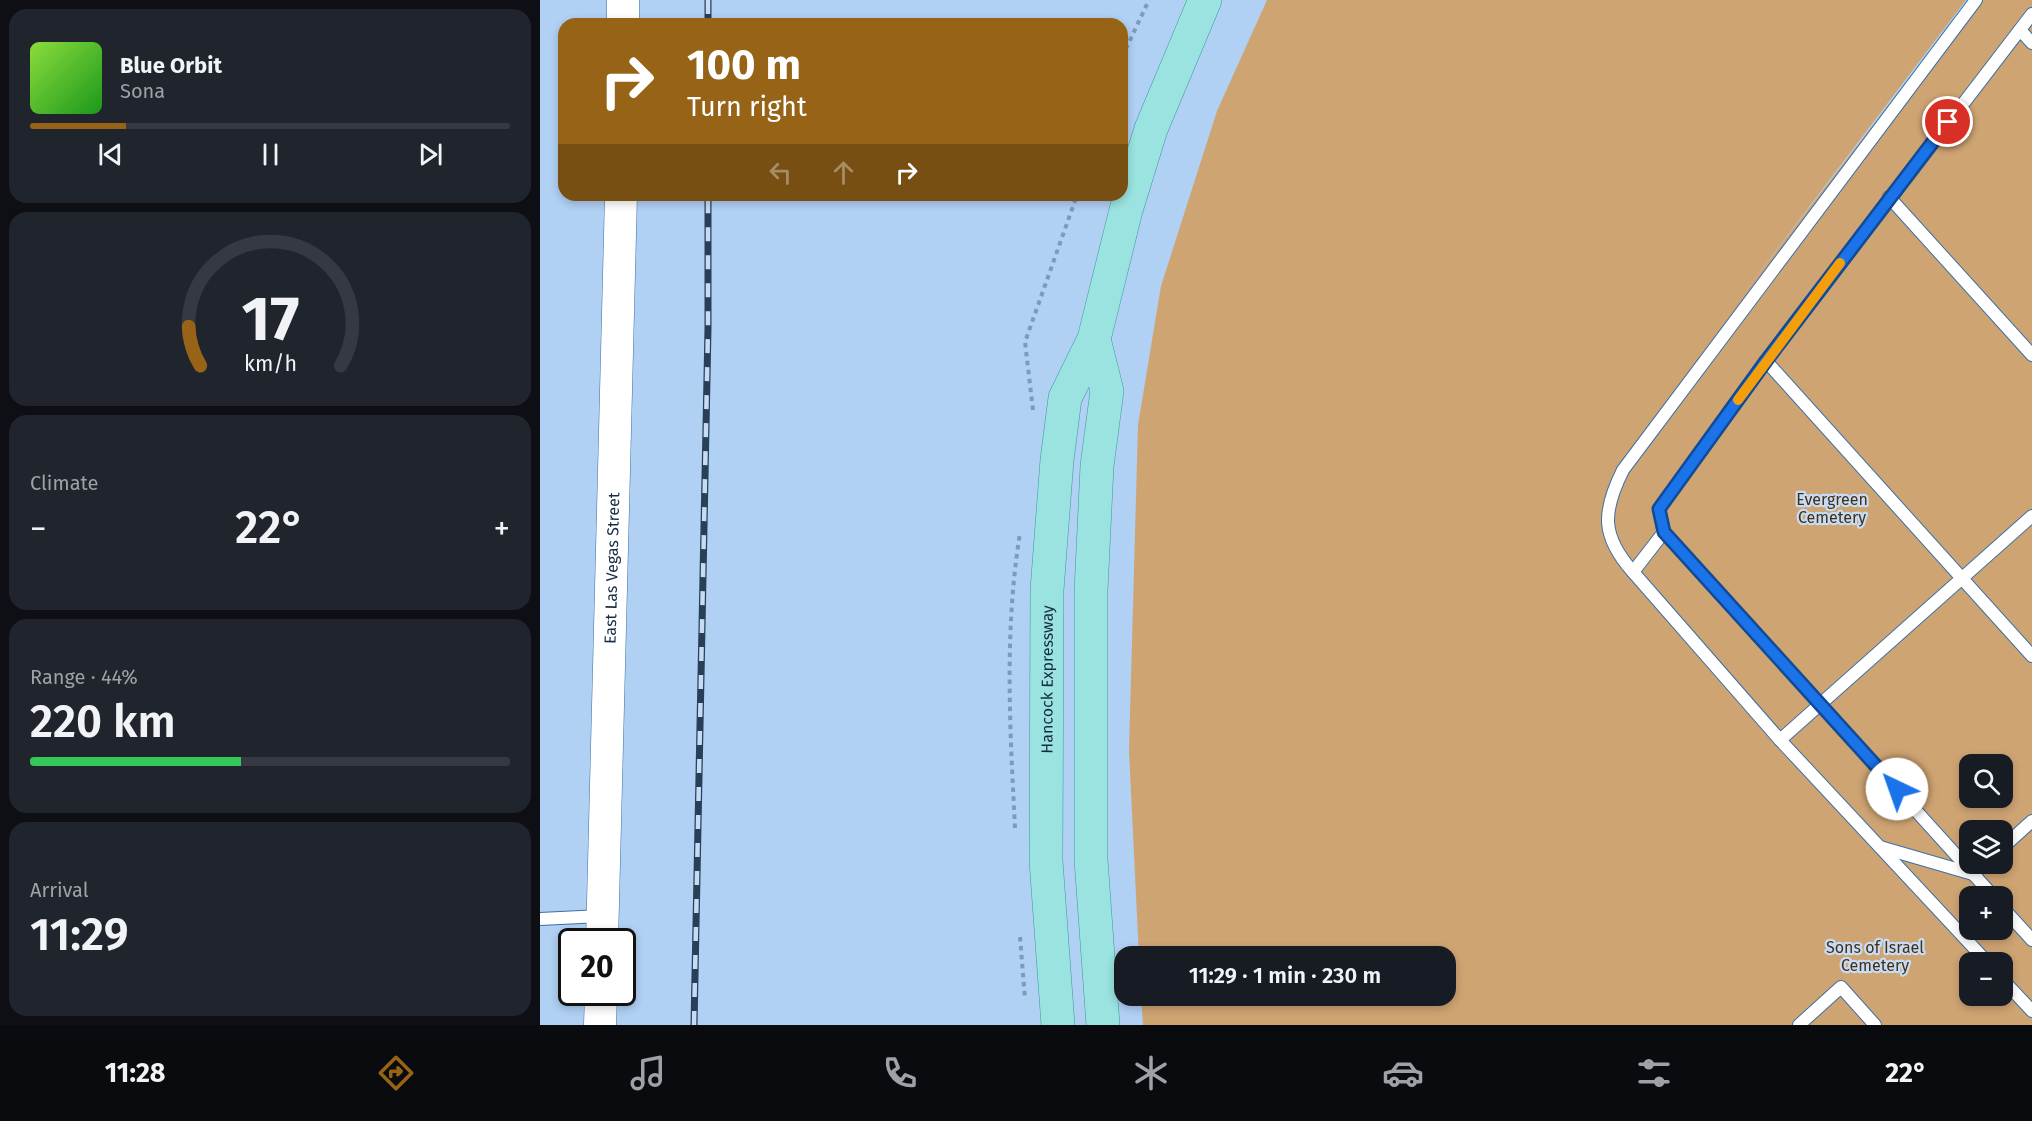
<!DOCTYPE html>
<meta charset="utf-8">
<style>
:root{--surface:#171b24;--page:#20242c;--text:#f1f3f6;--muted:#9ea1a6;--line:#363941;--accent:#966317}
body{margin:0;font-family:"Fira Sans",sans-serif;background:var(--page);color:var(--text);height:100vh;display:flex;flex-direction:column;font-size:22px;white-space:nowrap}
*{box-sizing:border-box;margin:0}
p{font-size:20px;color:var(--muted)}
.icon{flex:none;width:33px;height:33px;fill:none;stroke:currentColor;stroke-width:2;stroke-linecap:round;stroke-linejoin:round}
.map{position:relative;flex:1;overflow:hidden}
.sheet{display:flex;flex-direction:column;gap:9px;padding:9px;background:#0d0f14;width:540px}
.sheet>*{flex:none}
.hud{position:absolute;left:18px;top:18px;width:570px;height:183px;border-radius:18px;box-shadow:0 3px 9px #0003;background:#966317;color:#fff;overflow:hidden}
.buttons{position:absolute;left:1419px;top:754px;display:grid;gap:12px}
.buttons a{display:grid;place-items:center;width:54px;height:54px;border-radius:12px;background:var(--surface);box-shadow:0 3px 9px #0003;font-size:30px}
.speed{position:absolute;left:18px;top:928px;display:flex;gap:12px;font-size:30px;font-weight:700;text-align:center}
.speed>*{display:grid;place-content:center;width:78px;height:78px;border-radius:50%;background:var(--surface);box-shadow:0 3px 9px #0003;line-height:1}
.speed .limit{border:3px solid #111;border-radius:9px;background:#fff;color:#111}
.pin{position:absolute;display:grid;place-items:center;width:51px;height:51px;color:#fff;margin:-26px;border:3px solid #fff;border-radius:50%;box-shadow:0 2px 6px #0007}
.me{position:absolute;width:66px;margin:-33px;rotate:318deg;stroke-linejoin:round;filter:drop-shadow(0 0 4px #0008)}
.turn{display:flex;align-items:center;gap:21px;height:126px;padding:0 30px;font-size:27px}
.turn .icon{width:78px;height:78px;stroke-width:2.5}
.turn b{display:block;font-size:42px;line-height:51px}
.lanes{display:flex;align-items:center;height:57px;padding:0 30px;background:#0003;justify-content:center;gap:30px;direction:ltr}
.lanes .off{opacity:.35}
.big{font-size:45px;font-weight:600;line-height:1.1}
.sheet .card{flex:1;display:flex;flex-direction:column;justify-content:center;gap:9px;min-width:0;padding:0 21px;border-radius:18px;background:var(--page)}
.sheet .dial{align-items:center;gap:0}
.dial svg{height:156px;overflow:visible;fill:none;stroke:var(--line);stroke-width:7;stroke-linecap:round;text-anchor:middle}
.dial text{fill:var(--text);stroke:none}
.song{display:flex;align-items:center;gap:18px}
.cover{width:72px;height:72px;border-radius:9px;background:linear-gradient(135deg,hsl(90 70% 55%),hsl(120 70% 35%))}
.played{height:6px;border-radius:3px;background:linear-gradient(90deg,var(--accent) 20%,var(--line) 20%)}
.keys{display:flex;justify-content:space-around;direction:ltr}
.heat{display:flex;justify-content:space-between;align-items:center;font-size:33px;direction:ltr}
.charge{height:9px;border-radius:4px;background:linear-gradient(90deg,#34c759 44%,var(--line) 0)}
.trip{position:absolute;left:574px;top:946px;width:342px;height:60px;border-radius:18px;background:var(--surface);box-shadow:0 3px 9px #0003;font-weight:600;line-height:60px;text-align:center}
.tabs{display:flex;height:96px;justify-content:space-around;align-items:center;background:#090b0e;color:var(--muted)}
.tabs .icon{width:42px;height:42px}
.tabs .current{color:var(--accent)}
.tabs b{font-size:27px;color:var(--text)}
main{display:flex;flex:1;min-height:0}
.map>svg:first-child{display:block}
</style>
<main>
<section class="sheet">
<div class="card">
<div class="song"><i class="cover"></i><div><b>Blue Orbit</b><p>Sona</p></div></div>
<div class="played"></div>
<div class="keys"><svg class="icon" aria-label="previous" viewBox="0 0 24 24"><path d="M18 5L8 12l10 7zM5 5v14"/></svg><svg class="icon" aria-label="pause" viewBox="0 0 24 24"><path d="M8 5v14M16 5v14"/></svg><svg class="icon" aria-label="next" viewBox="0 0 24 24"><path d="M6 5l10 7-10 7zM19 5v14"/></svg></div>
</div>
<div class="card dial"><svg viewBox="0 0 100 80">
<path d="M14 69A42 42 0 1 1 86 69"/>
<path d="M14 69A42 42 0 0 1 8 49" stroke="#966317"/>
<text x="50" y="56" font-size="32" font-weight="700">17</text>
<text x="50" y="72" font-size="11">km/h</text>
</svg></div>
<div class="card"><p>Climate</p>
<div class="heat"><a>−</a><b class="big">22°</b><a>+</a></div>
</div>
<div class="card"><p>Range · 44%</p><b class="big">220 km</b><div class="charge"></div></div>
<div class="card"><p>Arrival</p><b class="big">11:29</b></div>
</section>
<div class="map">
<svg width="1492" height="1025" viewBox="0 0 1492 1025">
<rect width="100%" height="100%" fill="#b0d0f4"/>
<path fill="#cfa473" fill-rule="evenodd" d="M 727,0 L 1426,0 L 1199,299 L 1429,0 L 1492,0 L 1492,1025 L 603,1025 L 601,996 L 906,996 L 906,957 L 599,957 L 589,751 L 598,425 L 621,286 L 677,111 ZM 1430,765 L 1462,765 L 1462,798 L 1430,798 ZM 1430,831 L 1462,831 L 1462,864 L 1430,864 ZM 1430,897 L 1462,897 L 1462,930 L 1430,930 ZM 1430,963 L 1462,963 L 1462,996 L 1430,996 Z"/>
<g fill="none" stroke-linecap="round" stroke-linejoin="round">
<defs>
<g id="service">
<path d="M 1436,0 L 1083,470 C 1062,512 1061,536 1093,572 L 1240,740 L 1448,963"/>
<polyline points="1480,30 1492,43"/>
<polyline points="1349,197 1492,355"/>
<polyline points="1226,361 1492,656"/>
<polyline points="1124,532 1454,897"/>
<polyline points="1093,572 1124,532 1119,509 1226,361 1492,14"/>
<polyline points="1240,740 1492,516"/>
<polyline points="1340,847 1433,874 1445,864"/>
<polyline points="1462,848 1492,821"/>
<polyline points="1462,907 1492,940"/>
<polyline points="0,919 61,916"/>
<polyline points="1462,979 1492,1011"/>
<polyline points="1259,1025 1301,987 1335,1025"/>
</g>
<g id="tertiary">
<polyline points="83,24 83,0"/>
<path id="s1" d="M 62,942 L 81,195"/>
<polyline points="60,1025 61,993"/>
</g>
<g id="primary">
<polyline points="554,339 567,391 557,466 551,591 551,860 563,1025"/>
<path id="s2" d="M 518,1025 L 506,861 L 507,590 L 517,460 L 525,398 L 554,339 L 586,210 L 611,129 L 665,0"/>
</g>
</defs>
<use href="#service" stroke="#3b70a5" stroke-width="14"/>
<use href="#tertiary" stroke="#3b70a5" stroke-width="33"/>
<use href="#primary" stroke="#3f979b" stroke-width="34"/>
<g stroke="#7d9aba" stroke-width="4" stroke-dasharray="4.5 4.5" stroke-linecap="butt">
<polyline points="582,57 609,0"/>
<polyline points="493,410 485,342 537,195"/>
<path d="M 475,828 C 470,729 464,632 480,533"/>
<polyline points="480,937 485,999"/>
</g>
<use href="#service" stroke="#fff" stroke-width="12"/>
<use href="#tertiary" stroke="#fff" stroke-width="32"/>
<use href="#primary" stroke="#9ae3e0" stroke-width="33"/>
<defs>
<g id="rail">
<polyline points="168,0 168,24"/>
<polyline points="154,1025 168,328 168,195"/>
</g>
</defs>
<use href="#rail" stroke="#273f57" stroke-width="7"/>
<use href="#rail" stroke="#c6dcf4" stroke-width="4.5" stroke-dasharray="14" stroke-linecap="butt"/>
</g>
<g fill="none" stroke-linecap="round" stroke-linejoin="round">
<defs>
<polyline id="route" points="1357,789 1124,532 1119,509 1226,361 1408,122"/>
</defs>
<use href="#route" stroke="#114b97" stroke-width="15"/>
<use href="#route" stroke="#1a73e8" stroke-width="10"/>
<polyline stroke="#f59e0b" stroke-width="10" points="1198,400 1300,263"/>
</g>
<g text-anchor="middle" stroke-width="4.5" stroke-linejoin="round" paint-order="stroke">
<g font-size="16" fill="#442f15" stroke="#c6dcf4">
<text x="1292" y="505">Evergreen<tspan x="1292" dy="18">Cemetery</tspan></text>
<text x="1335" y="953">Sons of Israel<tspan x="1335" dy="18">Cemetery</tspan></text>
</g>
<g font-size="16" fill="#152b42" stroke="#c6dcf4">
<text dy="6" stroke="none"><textPath href="#s1" startOffset="374">East Las Vegas Street</textPath></text>
<text dy="6" stroke="none"><textPath href="#s2" startOffset="346">Hancock Expressway</textPath></text>
</g>
</g>
</svg>
<div class="buttons">
<a><svg class="icon" aria-label="search" viewBox="0 0 24 24"><circle cx="10" cy="10" r="6"/><path d="M15 15l6 6"/></svg></a>
<a><svg class="icon" aria-label="layers" viewBox="0 0 24 24"><path d="M12 4l9 5-9 5-9-5zM3 14l9 5 9-5"/></svg></a>
<a>+</a>
<a>−</a>
</div>
<div class="speed"><div class="limit">20</div></div>
<div class="pin" style="left:1408px;top:122px;background:#d93025"><svg class="icon" aria-label="arrive" viewBox="0 0 24 24"><path d="M6 21V4h12l-3 4 3 4H6"/></svg></div>
<svg class="me" style="left:1357px;top:789px" viewBox="-20 -20 40 40"><circle r="19" fill="#fff"/><path d="M0-13L10 11 0 6-10 11z" fill="#1a73e8"/></svg>
<div class="trip">11:29 · 1 min · 230 m</div>
<div class="hud">
<div class="turn"><svg class="icon" aria-label="right" viewBox="0 0 24 24"><path d="M7 20v-9h11M14 6l5 5-5 5"/></svg><div><b>100 m</b>Turn right</div></div>
<div class="lanes"><svg class="icon off" aria-label="left" viewBox="0 0 24 24"><path d="M17 20v-9H6M10 6l-5 5 5 5"/></svg><svg class="icon off" aria-label="ahead" viewBox="0 0 24 24"><path d="M12 20V5M6 11l6-6 6 6"/></svg><svg class="icon" aria-label="right" viewBox="0 0 24 24"><path d="M7 20v-9h11M14 6l5 5-5 5"/></svg></div>
</div>
</div>
</main>
<nav class="tabs">
<b>11:28</b>
<svg class="icon current" aria-label="directions" viewBox="0 0 24 24"><path d="M12 3l9 9-9 9-9-9zM9 14v-3h6M13 9l2 2-2 2"/></svg>
<svg class="icon" aria-label="music" viewBox="0 0 24 24"><path d="M9 18V5l10-2v13"/><circle cx="6" cy="18" r="3"/><circle cx="16" cy="16" r="3"/></svg>
<svg class="icon" aria-label="phone" viewBox="0 0 24 24"><path d="M5 4h4l2 5-3 2q2 4 5 5l2-3 5 2v4C11 20 4 13 5 4z"/></svg>
<svg class="icon" aria-label="climate" viewBox="0 0 24 24"><path d="M12 3v18M4 7l16 10M4 17L20 7"/></svg>
<svg class="icon" aria-label="car" viewBox="0 0 24 24"><path d="M5 17H2v-5l4-1 3-4h7l3 4 3 1v5h-3M9 17h6M6 11h13"/><circle cx="7" cy="17" r="2"/><circle cx="17" cy="17" r="2"/></svg>
<svg class="icon" aria-label="filters" viewBox="0 0 24 24"><path d="M4 7h16M4 17h16"/><circle cx="9" cy="7" r="2"/><circle cx="15" cy="17" r="2"/></svg>
<b>22°</b>
</nav>
